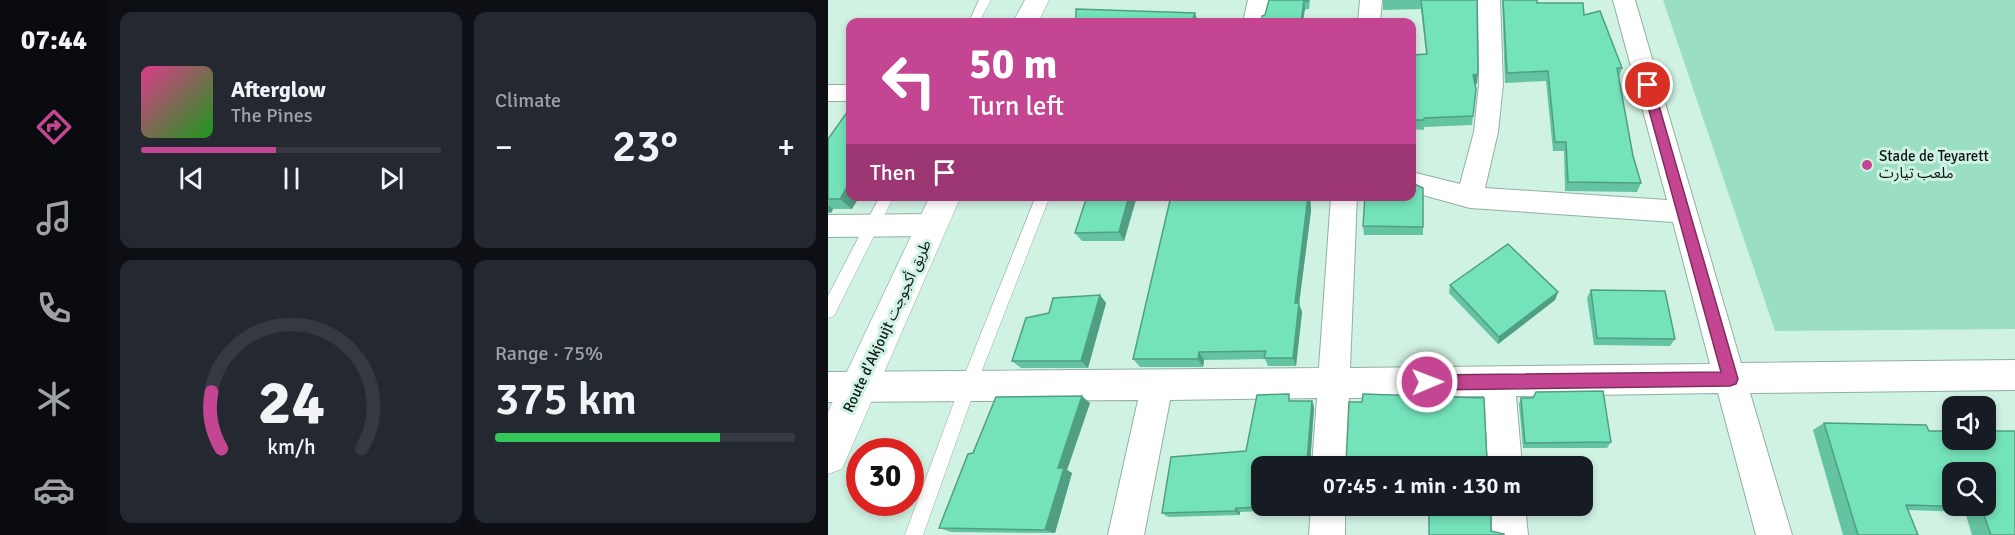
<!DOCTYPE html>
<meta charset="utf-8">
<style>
:root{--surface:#171b24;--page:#242831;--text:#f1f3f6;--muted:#9ea1a6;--line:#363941;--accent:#c44591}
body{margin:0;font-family:Signika,"Noto Sans Arabic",sans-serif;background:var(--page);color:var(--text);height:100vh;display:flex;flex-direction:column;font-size:22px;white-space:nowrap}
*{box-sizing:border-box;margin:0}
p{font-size:20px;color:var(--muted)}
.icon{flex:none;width:33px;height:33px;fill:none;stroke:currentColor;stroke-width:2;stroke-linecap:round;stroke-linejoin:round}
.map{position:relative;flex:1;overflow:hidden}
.drawer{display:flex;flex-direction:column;gap:12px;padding:12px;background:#0d0f14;width:720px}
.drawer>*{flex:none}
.banner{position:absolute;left:18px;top:18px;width:570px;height:183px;border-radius:12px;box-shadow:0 3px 9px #0003;background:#c44591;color:#fff;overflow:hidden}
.controls{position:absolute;left:1114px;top:396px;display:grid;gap:12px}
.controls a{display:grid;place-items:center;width:54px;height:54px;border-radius:12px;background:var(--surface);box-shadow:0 3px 9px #0003;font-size:30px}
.speed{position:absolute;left:18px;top:438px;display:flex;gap:12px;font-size:30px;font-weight:700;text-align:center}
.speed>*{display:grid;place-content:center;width:78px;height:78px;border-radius:50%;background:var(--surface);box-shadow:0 3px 9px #0003;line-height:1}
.speed .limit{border:9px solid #d22;background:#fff;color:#111}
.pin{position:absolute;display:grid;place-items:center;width:51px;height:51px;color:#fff;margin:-26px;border:3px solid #fff;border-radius:50%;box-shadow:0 2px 6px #0007}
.me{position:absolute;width:66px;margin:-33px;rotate:89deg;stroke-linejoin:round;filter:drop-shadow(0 0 4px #0008)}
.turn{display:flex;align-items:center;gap:21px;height:126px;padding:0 24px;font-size:27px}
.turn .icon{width:78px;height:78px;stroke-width:2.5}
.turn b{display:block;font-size:42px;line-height:51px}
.then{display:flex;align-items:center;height:57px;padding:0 24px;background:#0003;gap:12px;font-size:22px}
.big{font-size:45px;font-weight:600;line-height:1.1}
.drawer .widget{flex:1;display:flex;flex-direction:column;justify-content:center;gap:9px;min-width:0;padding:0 21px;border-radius:12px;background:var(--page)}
.drawer .dial{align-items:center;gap:0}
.dial svg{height:156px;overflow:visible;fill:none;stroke:var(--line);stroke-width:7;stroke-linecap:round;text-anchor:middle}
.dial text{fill:var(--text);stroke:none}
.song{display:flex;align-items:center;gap:18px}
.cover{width:72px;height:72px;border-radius:9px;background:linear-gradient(135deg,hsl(330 70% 55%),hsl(120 70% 35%))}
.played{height:6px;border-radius:3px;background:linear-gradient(90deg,var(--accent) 45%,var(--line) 45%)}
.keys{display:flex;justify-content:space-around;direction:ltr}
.heat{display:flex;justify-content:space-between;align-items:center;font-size:33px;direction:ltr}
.charge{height:9px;border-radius:4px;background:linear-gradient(90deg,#34c759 75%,var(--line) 0)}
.drawer .tiles{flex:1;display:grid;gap:12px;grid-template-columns:repeat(2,1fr)}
.trip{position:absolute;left:423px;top:456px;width:342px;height:60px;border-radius:12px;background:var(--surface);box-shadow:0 3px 9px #0003;font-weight:600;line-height:60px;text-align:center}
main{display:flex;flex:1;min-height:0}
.tab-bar{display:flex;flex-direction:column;width:108px;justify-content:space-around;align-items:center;background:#090b0e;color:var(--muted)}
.tab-bar .icon{width:42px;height:42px}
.tab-bar .selected{color:var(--accent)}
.tab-bar b{font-size:27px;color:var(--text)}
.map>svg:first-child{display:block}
</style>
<main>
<nav class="tab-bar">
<b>07:44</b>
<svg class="icon selected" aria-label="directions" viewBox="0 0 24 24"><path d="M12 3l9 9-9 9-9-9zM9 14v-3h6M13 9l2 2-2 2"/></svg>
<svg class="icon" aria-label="music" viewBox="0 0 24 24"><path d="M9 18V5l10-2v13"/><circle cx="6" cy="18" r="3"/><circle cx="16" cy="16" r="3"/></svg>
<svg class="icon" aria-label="phone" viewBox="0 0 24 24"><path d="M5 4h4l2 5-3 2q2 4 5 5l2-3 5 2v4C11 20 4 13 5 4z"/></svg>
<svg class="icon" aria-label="climate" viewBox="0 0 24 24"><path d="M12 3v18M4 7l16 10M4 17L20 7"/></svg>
<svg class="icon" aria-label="car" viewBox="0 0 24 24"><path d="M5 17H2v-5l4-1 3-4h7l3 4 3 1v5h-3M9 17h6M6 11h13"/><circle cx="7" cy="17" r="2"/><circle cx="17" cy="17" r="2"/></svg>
</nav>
<section class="drawer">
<div class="tiles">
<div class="widget">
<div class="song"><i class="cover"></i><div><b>Afterglow</b><p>The Pines</p></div></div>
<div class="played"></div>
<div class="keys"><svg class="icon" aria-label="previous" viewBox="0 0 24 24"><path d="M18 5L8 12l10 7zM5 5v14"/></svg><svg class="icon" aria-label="pause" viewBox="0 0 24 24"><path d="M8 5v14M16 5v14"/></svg><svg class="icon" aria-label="next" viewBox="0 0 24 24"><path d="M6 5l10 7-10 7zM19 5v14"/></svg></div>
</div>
<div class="widget"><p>Climate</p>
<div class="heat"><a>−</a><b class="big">23°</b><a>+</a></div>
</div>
<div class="widget dial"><svg viewBox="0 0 100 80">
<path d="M14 69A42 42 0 1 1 86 69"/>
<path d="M14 69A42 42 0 0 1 9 40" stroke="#c44591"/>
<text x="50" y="56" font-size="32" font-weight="700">24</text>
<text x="50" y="72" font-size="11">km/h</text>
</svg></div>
<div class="widget"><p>Range · 75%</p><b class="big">375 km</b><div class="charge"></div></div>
</div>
</section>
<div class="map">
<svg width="1187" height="535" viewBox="0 0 1187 535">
<rect width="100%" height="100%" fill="#d0f2e3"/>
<polygon fill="#9adfc3" points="835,0 1187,0 1187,329 947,331"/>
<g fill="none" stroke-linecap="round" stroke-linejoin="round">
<defs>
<g id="service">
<polygon points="151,0 163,0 151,22 141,22"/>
<polygon points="189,18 198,18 204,22 184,22"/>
<polygon points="52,196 66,196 6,316 0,318 0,296"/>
<polygon points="208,196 222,196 148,386 95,535 77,535 132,386"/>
</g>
<g id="minor">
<polygon points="420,0 442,0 437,22 415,22"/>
<polygon points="532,0 554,0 552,22 530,22"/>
<polygon points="650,0 672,0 675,84 670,132 657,188 839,200 785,0 807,0 913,363 1187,360 1187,390 922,393 964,535 928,535 890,393 688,396 694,466 660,466 656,396 521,398 518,466 484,466 489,398 342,400 316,535 280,535 310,400 0,402 0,372 491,368 503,196 529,196 522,368 882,364 845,222 642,208 584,192 584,172 632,184 646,132 651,84"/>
<rect x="0" y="85" width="22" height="16"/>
<polygon points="105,214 115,217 119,225 115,233 105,236 0,237 0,215"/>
<polygon points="483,506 517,506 517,535 481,535"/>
<polygon points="663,506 697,506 700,535 664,535"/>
</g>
<g id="trunk">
<polygon points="197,0 221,0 210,22 185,22"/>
<polygon points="102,196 133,196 14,469 0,474 0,412"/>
</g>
</defs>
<use href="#service" stroke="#90b0a2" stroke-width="1"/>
<use href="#minor" stroke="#90b0a2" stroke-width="2"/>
<use href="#trunk" stroke="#90b0a2" stroke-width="1"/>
<use href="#service" fill="#fff" fill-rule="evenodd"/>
<use href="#minor" fill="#fff" fill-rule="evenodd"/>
<use href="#trunk" fill="#fff" fill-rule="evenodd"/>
</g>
<g fill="#64c3a0">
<polygon points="441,0 482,0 481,9 437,15"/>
<polygon points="555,0 649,0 649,84 647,84 648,89 644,125 596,127 596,130 584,129 584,55 598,54 593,9 555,10"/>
<polygon points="674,0 709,0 709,3 756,15 794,68 791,78 805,156 813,183 809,192 737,191 736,151 725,151 718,81 677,83"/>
<polygon points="0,139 24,209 5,209 3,213 0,213"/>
<polygon points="595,188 595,235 536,235 535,226"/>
<polygon points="259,196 309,196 296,241 254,241 247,233"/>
<polygon points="343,196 482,196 483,211 471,304 474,312 468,366 440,366 437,359 376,360 375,367 312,367 305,359"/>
<polygon points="622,285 730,292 727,300 670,344 621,293"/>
<polygon points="763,290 847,339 842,346 766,345 759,298"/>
<polygon points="272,295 278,303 260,368 193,368 184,361 221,313"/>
<polygon points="693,398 783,442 779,448 695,448 691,404"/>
<polygon points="484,401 486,407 482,463 659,461 434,466 434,506 481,506 481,509 412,512 412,515 340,517 334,513"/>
<polygon points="262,403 239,470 244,473 227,533 123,532 111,528 145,453"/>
<polygon points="996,423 1101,431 1187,535 1144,535 1137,512 1080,510 1090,535 1015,535 985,430"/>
<polygon points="580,506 663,506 663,531 676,534 676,535 601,535 601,511 580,512"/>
</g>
<g fill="#519f82">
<polygon points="476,1 477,9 475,22 473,22"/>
<polygon points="367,13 370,22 364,22"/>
<polygon points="650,74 649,84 645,85 645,75"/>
<polygon points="22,181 22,196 32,196 24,209 12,199"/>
<polygon points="301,196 309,196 296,241 291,232"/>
<polygon points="480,196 482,196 483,211 471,304 474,312 468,366 465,358 467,303"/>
<polygon points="0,205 5,209 3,213 0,210"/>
<polygon points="730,292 727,300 670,344 671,337"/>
<polygon points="272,295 278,303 260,368 253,361"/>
<polygon points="371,352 376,360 375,367 370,359"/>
<polygon points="254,396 262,403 239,470 244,473 227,533 217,530 230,468"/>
<polygon points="484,401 486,407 482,466 479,461"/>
<polygon points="408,508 412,512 412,515 407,511"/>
</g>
<g fill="#74e3ba" stroke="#519f82" stroke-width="1.5" fill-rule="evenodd">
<polygon points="441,0 480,0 480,1 476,1 473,22 433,22 434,16 437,15"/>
<polygon points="593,0 649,0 650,74 645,75 648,89 645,116 596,118 596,120 584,120 584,55 599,54"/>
<polygon points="675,0 709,0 709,3 755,3 756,15 772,11 794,68 789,68 805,156 813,183 740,182 738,142 727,142 720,71 679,73"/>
<polygon points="248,9 367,13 364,22 248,22"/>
<polygon points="22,108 22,181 12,199 0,199 0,139"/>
<polygon points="584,183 595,188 595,227 535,226 537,196 584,196"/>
<polygon points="259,196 301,196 291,232 247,233"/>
<polygon points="343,196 480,196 467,303 471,303 465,358 436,358 438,351 371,352 370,359 305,359"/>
<polygon points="680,244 730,292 671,337 622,285"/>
<polygon points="763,290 837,291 847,339 769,338"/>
<polygon points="272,295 253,361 184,361 198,318 221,313 225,298"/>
<polygon points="775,391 783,442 697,443 693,398 705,398 708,392"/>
<polygon points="461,394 461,401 484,401 479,461 481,463 518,463 521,402 534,402 535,394 656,398 659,461 672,463 673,466 434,466 434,506 467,506 408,508 407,511 334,513 343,457 418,451 429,395"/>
<polygon points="254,396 230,468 236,468 217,530 111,528 140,454 145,453 168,397"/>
<path d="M 996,423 L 1098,425 L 1101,431 L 1125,431 L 1125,440 L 1158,440 L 1158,431 L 1187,431 L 1187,535 L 1163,535 L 1153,507 L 1078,505 L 1090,535 L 1030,535 ZM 1125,472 L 1158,472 L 1158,506 L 1125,506 Z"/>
<polygon points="580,506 663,506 663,531 676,534 676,535 601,535 601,507 580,508"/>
</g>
<polygon fill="#c44591" stroke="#7f2d5e" stroke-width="1.5" points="820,81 825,85 910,379 908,384 902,386 599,390 594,388 592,382 594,377 599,375 893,372 814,85"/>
<circle fill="#c44591" stroke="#d0f2e3" stroke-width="2" cx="1039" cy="165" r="6"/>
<g text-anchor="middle" stroke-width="6" stroke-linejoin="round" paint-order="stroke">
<g font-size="15" fill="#0b1712" stroke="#d0f2e3" text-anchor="start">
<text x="1051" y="161">Stade de Teyarett<tspan x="1051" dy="17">ملعب تيارت</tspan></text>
</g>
<g font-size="15" fill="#0b1712" stroke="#d0f2e3">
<text transform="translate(59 326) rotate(-65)" y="5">Route d'Akjoujt طريق أكجوجت</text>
</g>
</g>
</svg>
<div class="controls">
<a><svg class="icon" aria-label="sound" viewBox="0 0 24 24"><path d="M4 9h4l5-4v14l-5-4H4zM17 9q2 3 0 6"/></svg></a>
<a><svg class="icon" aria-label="search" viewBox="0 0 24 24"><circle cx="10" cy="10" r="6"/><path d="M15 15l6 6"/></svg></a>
</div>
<div class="speed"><div class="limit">30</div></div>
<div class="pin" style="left:820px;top:85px;background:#d93025"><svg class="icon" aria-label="arrive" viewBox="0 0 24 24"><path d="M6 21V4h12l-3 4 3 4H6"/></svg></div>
<svg class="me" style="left:599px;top:382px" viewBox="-20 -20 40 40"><circle r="17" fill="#c44591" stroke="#fff" stroke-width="3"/><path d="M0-11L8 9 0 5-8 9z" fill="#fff"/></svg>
<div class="trip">07:45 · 1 min · 130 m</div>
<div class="banner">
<div class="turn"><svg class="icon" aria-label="left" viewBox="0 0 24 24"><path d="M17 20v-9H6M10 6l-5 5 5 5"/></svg><div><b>50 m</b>Turn left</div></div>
<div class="then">Then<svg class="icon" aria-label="arrive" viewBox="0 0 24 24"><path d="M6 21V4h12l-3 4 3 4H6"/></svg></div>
</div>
</div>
</main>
